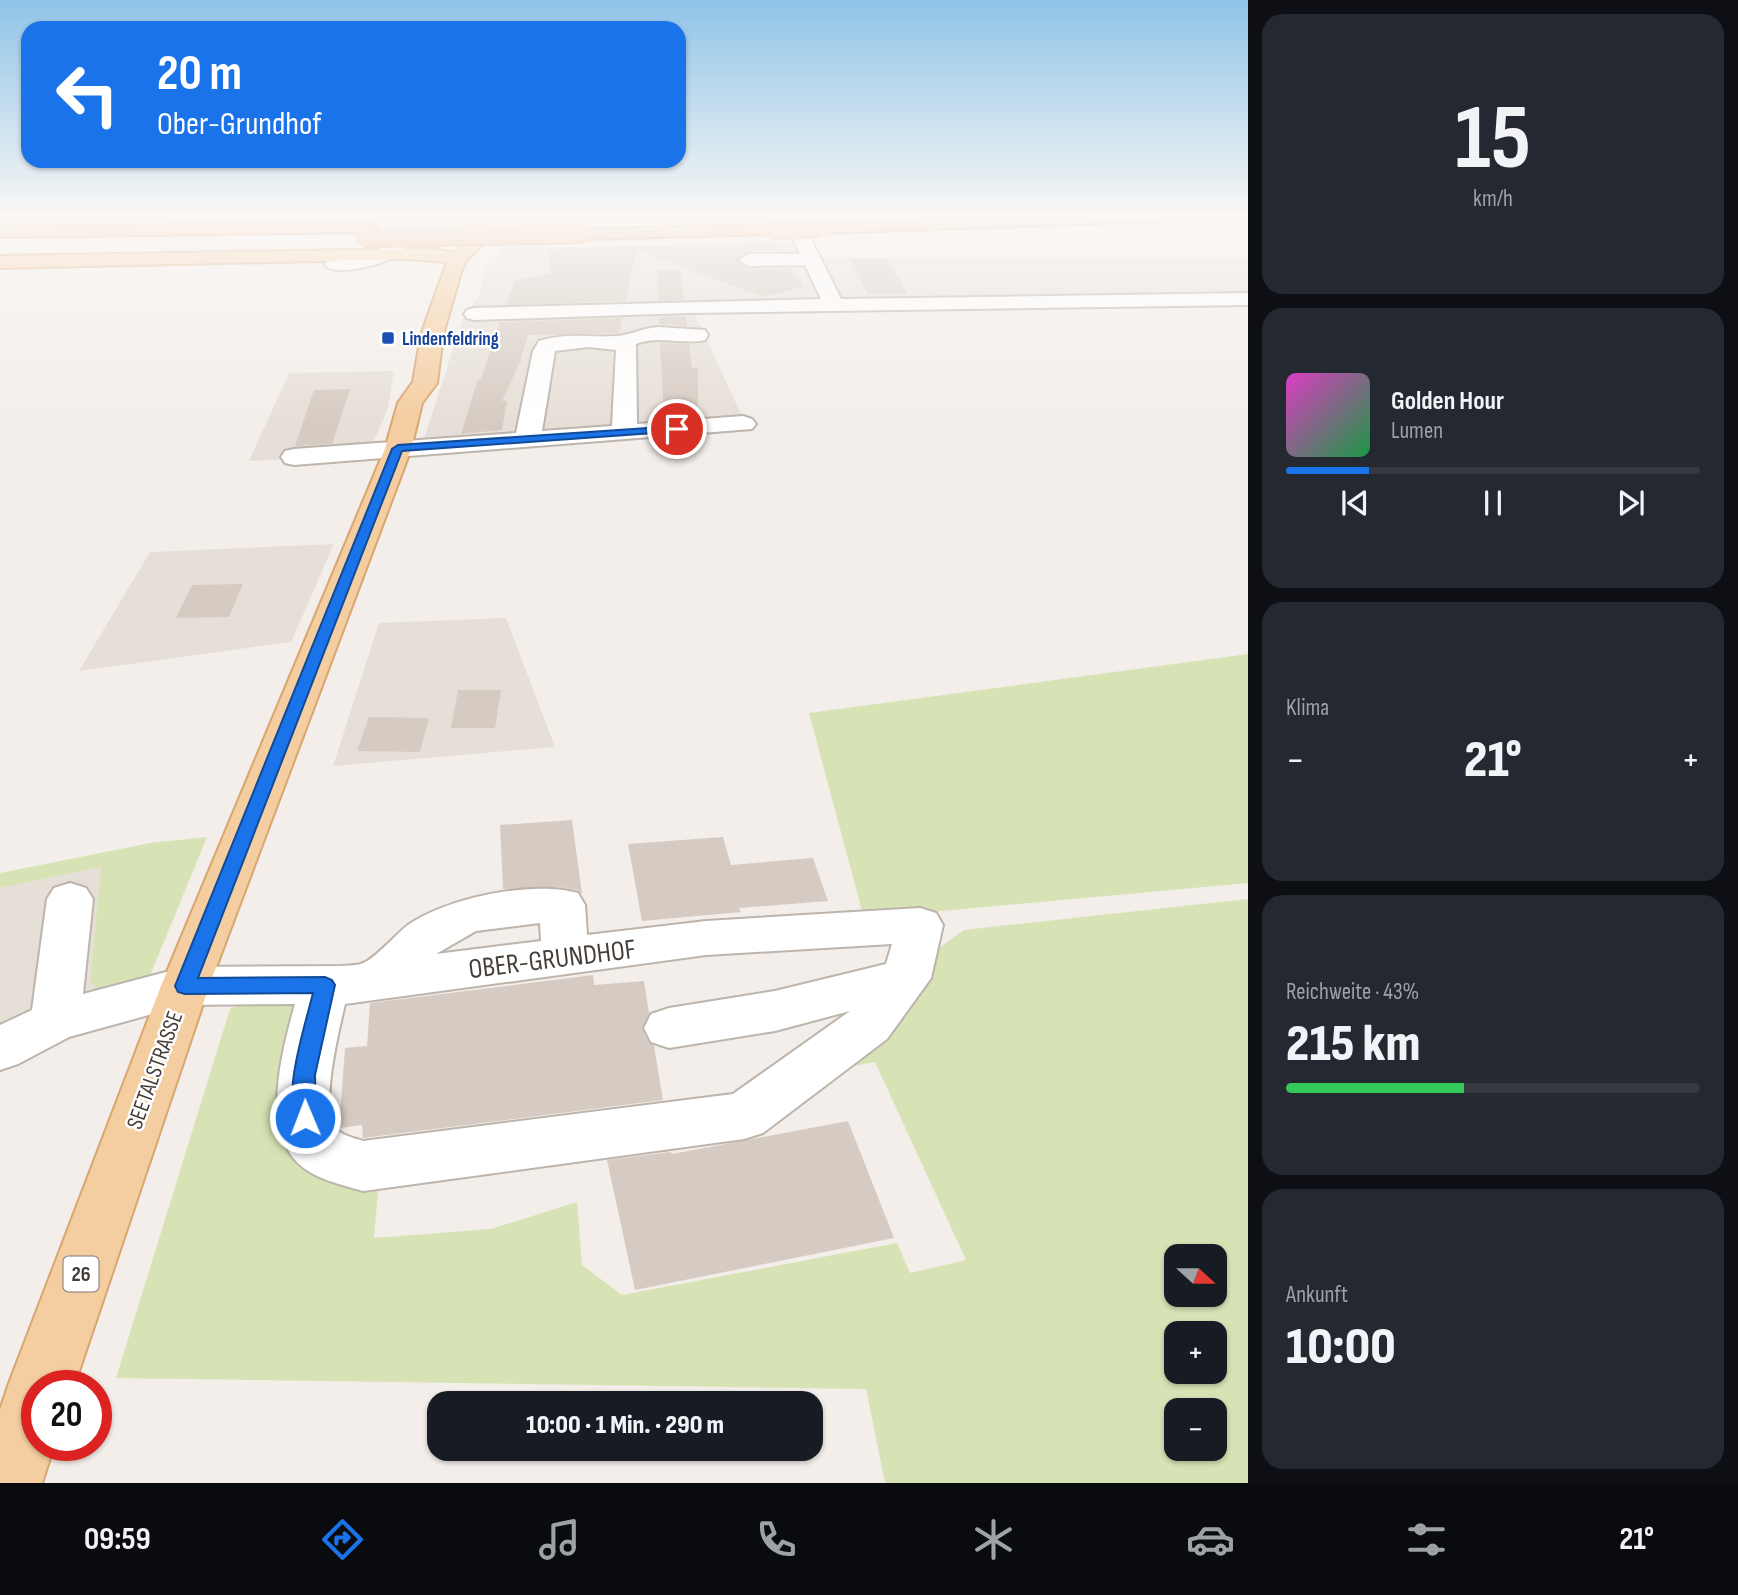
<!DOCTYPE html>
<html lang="de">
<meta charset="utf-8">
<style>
:root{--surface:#171b24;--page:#242831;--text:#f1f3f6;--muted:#9ea1a6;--line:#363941;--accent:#1a73e8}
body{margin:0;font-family:"Sofia Sans Condensed",sans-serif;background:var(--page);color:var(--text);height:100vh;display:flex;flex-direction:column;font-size:26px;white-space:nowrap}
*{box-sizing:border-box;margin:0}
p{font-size:23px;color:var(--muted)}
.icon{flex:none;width:38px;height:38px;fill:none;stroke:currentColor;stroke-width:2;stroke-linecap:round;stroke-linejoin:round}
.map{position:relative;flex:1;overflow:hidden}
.drawer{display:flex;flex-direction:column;gap:14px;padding:14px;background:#0d0f14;width:490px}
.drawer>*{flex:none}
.hud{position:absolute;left:21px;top:21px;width:665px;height:147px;border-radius:21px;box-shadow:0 2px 5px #0004;background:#1a73e8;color:#fff;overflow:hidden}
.needle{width:46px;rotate:111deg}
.controls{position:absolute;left:1164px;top:1244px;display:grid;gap:14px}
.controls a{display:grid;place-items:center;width:63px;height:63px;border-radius:14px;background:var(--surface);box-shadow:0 2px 5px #0004;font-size:35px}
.speed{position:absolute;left:21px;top:1370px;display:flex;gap:14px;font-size:35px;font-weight:700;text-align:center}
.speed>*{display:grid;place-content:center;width:91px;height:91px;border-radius:50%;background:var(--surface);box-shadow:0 2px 5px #0004;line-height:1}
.speed .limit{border:10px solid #d22;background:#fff;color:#111}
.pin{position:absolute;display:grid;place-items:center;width:60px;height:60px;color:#fff;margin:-30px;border:4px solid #fff;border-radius:50%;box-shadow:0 2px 7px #0007}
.me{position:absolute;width:77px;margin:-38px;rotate:359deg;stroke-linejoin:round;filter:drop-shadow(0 0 5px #0008)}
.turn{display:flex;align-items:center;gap:24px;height:147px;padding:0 21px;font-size:32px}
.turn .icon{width:91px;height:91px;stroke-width:2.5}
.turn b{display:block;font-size:49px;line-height:60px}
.big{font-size:52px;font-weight:800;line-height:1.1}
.drawer .card{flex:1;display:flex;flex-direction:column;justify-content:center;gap:10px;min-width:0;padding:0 24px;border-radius:21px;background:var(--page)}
.drawer .dial{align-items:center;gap:0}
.dial b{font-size:91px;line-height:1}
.song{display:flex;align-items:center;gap:21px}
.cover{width:84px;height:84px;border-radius:10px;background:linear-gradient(135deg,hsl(310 70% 55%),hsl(140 70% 35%))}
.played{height:7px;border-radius:4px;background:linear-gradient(90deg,var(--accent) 20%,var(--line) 20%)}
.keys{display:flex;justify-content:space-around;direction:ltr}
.heat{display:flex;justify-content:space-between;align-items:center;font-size:38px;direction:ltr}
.charge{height:10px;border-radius:5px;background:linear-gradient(90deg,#34c759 43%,var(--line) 0)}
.trip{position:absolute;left:427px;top:1391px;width:396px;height:70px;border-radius:21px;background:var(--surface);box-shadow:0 2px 5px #0004;font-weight:800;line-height:70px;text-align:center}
.tabs{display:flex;height:112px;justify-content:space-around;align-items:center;background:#090b0e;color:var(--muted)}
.tabs .icon{width:49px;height:49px}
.tabs .current{color:var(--accent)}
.tabs b{font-size:32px;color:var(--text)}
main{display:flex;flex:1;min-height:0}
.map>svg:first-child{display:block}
</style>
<main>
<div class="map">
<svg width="1248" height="1483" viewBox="0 0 1248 1483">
<rect width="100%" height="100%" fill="#f3eee9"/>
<g fill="#e6dfd7">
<polygon points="788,242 825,257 1248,258 1248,305 694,312 746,425 423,442 462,321 479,295 486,268 498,260 503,248"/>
<polygon points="394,371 388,408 368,455 249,461 289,373"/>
<polygon points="334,544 291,642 79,671 150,552"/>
<polygon points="506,618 555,747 333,766 379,623"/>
<polygon points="101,867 90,979 110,990 0,1038 0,888"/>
</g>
<g fill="#d7e3b5" fill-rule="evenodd">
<polygon points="349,215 371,219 376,222 0,225 0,219"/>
<polygon points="1248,654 1248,883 864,918 809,713"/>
<polygon points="207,837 147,983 110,990 97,988 90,980 101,867 0,888 0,873 150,843"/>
<path d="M 1248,899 L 1248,1483 L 885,1483 L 866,1389 L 116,1378 L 230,1009 C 250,999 280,998 301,1006 L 285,1126 L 289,1153 L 301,1169 L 329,1176 L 379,1179 L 374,1238 L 491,1229 L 577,1202 L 582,1265 L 622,1295 L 897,1243 L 910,1273 L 966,1260 L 875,1062 L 826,1071 L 935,951 L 964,930 ZM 1176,1256 L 1214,1256 L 1214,1295 L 1176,1295 ZM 1176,1334 L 1214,1334 L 1214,1372 L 1176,1372 ZM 1176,1410 L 1214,1410 L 1214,1449 L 1176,1449 Z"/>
</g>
<g fill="#d6cbc2">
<polygon points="776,243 781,251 748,251 737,261 748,269 792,268 803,287 764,297 636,250 626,301 506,305 514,281 551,273 549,249"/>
<polygon points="850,259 887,259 907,294 868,294"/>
<polygon points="680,269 684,300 658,301 657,270"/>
<polygon points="686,316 687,326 659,324 659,317"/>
<polygon points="622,318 619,333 528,335 520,362 502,401 507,401 502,430 461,434 478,379 481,379 500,322"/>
<polygon points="660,343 689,344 692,368 698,368 698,417 664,418"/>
<polygon points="350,389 332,444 295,446 314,390"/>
<polygon points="243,584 229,617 176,618 192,585"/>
<polygon points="458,690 501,690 495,728 451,728"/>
<polygon points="369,717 429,718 420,752 357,751"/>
<polygon points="572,820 582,894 578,890 559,887 503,889 500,825"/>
<polygon points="723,837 731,865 813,858 828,901 739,908 741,912 642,921 628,844"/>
<polygon points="593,975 594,985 644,981 649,1013 642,1029 649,1043 654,1046 663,1100 363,1138 362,1125 339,1128 345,1048 367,1046 370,1003"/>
<polygon points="848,1121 894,1238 635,1290 607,1160 671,1152 672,1154"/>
</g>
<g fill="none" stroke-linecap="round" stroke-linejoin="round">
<defs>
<g id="minor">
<polygon points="783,215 799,215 841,299 1248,293 1248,305 687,313 474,320 467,318 464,314 467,310 474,308 821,299 805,265 748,266 739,260 748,254 800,254"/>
<path d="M 406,231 L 415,236 C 409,244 403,251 395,256 C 382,265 335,277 325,265 L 327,261 L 376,252 L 400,232 Z"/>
<path d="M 658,327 L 705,330 L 708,335 L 705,340 C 682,345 658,335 636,344 L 637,424 L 743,416 L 752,419 L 756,424 L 752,429 L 294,465 L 285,463 L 281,457 L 285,451 L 294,449 L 516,433 L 533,351 L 539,341 C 570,332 586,338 615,336 C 628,336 643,328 658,327 ZM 588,347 L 616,350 L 612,426 L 542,431 L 555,351 Z"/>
<path d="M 70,883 L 86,888 L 93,899 L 83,994 L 185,967 L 342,966 C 348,965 358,966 363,963 C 375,959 396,934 408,925 C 447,898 533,880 578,893 L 585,905 L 587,935 L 706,921 L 920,908 L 936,913 L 943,925 L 931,978 L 887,1039 L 763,1133 L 744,1139 L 363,1191 C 342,1185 315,1179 299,1164 C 260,1128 283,1048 295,1004 L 185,1005 L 69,1037 L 18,1064 L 0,1070 L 0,1025 L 32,1010 L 47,899 L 54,888 ZM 540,923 L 541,941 L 436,954 L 476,931 ZM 892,944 L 886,964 L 775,991 L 669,1008 L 651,1014 L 644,1028 L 651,1042 L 669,1048 L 775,1031 L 850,1011 L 733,1094 L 363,1141 C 354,1138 339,1135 334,1126 C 321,1102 339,1030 345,1004 L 706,955 Z"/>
</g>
<polygon id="major" points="467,215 483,215 485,242 466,261 461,272 443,335 437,383 422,403 411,449 209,986 74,1386 37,1386 37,1446 54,1446 42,1483 0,1483 0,1410 8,1386 161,986 385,449 398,403 413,382 421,335 447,262 407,259 0,268 0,256 407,249 435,249 454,253 467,241"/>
<g id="highway">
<polygon points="1051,215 1208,215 1200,220 819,233 810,228 819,223"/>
<polygon points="370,223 376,224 379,228 376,232 0,237 0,227"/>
<polygon points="771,225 780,230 777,234 584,239 575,234 584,229"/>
</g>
</defs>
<use href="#minor" stroke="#bdb4ac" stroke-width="4"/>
<use href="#major" stroke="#d8a671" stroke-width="4"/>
<use href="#highway" stroke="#ce8347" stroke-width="4"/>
<use href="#minor" fill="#fff" fill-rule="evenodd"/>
<use href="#major" fill="#f4cda0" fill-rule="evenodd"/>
<use href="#highway" fill="#efb177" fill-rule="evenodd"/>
<defs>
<g id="highway-bridge">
<polyline points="771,230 819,228"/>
<polyline points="364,238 584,234"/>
</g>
</defs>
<use href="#highway-bridge" stroke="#ce8347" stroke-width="20" stroke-linecap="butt"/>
<use href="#highway-bridge" stroke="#efb177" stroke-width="18"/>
</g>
<linearGradient id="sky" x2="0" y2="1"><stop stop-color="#8fc4e8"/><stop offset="0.51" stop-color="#faf7f5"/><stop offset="1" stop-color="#faf7f5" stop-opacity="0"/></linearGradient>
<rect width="1248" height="423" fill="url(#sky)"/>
<path fill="#1a73e8" stroke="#114b97" stroke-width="2" d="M 677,426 L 681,427 L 681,431 L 402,451 L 198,978 L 325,977 L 332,980 L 335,985 L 315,1075 L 316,1118 L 313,1125 L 305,1127 L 297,1125 C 282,1094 305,1026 313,993 L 185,994 L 178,992 L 175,986 L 392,449 L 398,445 Z"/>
<rect fill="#1a4fb4" stroke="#fff" stroke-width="2.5" x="381" y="331" width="14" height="14" rx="3.5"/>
<g text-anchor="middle" stroke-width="5" stroke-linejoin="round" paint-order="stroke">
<g font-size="19" font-weight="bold" fill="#164399" stroke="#fff" text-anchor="start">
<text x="402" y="345">Lindenfeldring</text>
</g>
<rect fill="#fff" stroke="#7d7874" stroke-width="2" x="63.5" y="1256.5" width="35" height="35" rx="5"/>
<g font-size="21" font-weight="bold" fill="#453e38">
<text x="81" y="1281">26</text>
</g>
<g font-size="23" fill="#453e38" stroke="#fff">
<text transform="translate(154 1070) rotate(-70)" y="8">SEETALSTRASSE</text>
</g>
<g font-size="28" fill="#453e38" stroke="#fff">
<text transform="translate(552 958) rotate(-7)" y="10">OBER-GRUNDHOF</text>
</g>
</g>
</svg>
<div class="controls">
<a><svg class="needle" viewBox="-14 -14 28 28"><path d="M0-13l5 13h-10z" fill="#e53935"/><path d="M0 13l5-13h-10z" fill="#9ea1a6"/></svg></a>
<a>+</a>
<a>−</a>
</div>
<div class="speed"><div class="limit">20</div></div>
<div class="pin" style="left:677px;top:429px;background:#d93025"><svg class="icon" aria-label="arrive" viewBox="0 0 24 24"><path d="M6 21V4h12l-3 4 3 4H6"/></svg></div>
<svg class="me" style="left:305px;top:1118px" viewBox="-20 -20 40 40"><circle r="17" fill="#1a73e8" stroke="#fff" stroke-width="3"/><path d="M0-11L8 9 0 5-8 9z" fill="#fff"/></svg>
<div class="trip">10:00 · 1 Min. · 290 m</div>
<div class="hud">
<div class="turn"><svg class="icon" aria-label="left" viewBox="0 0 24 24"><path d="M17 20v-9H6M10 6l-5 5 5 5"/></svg><div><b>20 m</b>Ober-Grundhof</div></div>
</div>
</div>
<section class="drawer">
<div class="card dial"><b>15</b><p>km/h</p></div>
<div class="card">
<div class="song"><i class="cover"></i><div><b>Golden Hour</b><p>Lumen</p></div></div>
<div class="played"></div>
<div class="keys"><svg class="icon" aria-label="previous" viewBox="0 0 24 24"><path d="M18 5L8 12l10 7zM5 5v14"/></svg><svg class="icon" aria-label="pause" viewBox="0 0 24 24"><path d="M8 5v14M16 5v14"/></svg><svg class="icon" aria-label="next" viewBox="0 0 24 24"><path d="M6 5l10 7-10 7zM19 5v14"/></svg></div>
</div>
<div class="card"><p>Klima</p>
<div class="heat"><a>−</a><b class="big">21°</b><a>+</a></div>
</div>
<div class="card"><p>Reichweite · 43%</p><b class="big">215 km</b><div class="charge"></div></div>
<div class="card"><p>Ankunft</p><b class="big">10:00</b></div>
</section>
</main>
<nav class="tabs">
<b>09:59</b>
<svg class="icon current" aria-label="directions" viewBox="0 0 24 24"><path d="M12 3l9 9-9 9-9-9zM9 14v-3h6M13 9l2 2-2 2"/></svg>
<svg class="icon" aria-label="music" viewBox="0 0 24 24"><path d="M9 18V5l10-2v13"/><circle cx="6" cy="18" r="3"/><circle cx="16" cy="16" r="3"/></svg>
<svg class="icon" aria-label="phone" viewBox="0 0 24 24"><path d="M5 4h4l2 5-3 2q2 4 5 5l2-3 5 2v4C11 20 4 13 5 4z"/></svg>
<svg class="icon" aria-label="climate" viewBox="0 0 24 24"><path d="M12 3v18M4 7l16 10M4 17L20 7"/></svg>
<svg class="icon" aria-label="car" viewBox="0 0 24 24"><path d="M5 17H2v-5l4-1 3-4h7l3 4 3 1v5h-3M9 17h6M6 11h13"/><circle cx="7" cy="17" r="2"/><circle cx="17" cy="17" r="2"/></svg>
<svg class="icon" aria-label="filters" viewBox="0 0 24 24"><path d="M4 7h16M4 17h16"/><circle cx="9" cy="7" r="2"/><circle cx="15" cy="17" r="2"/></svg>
<b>21°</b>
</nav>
